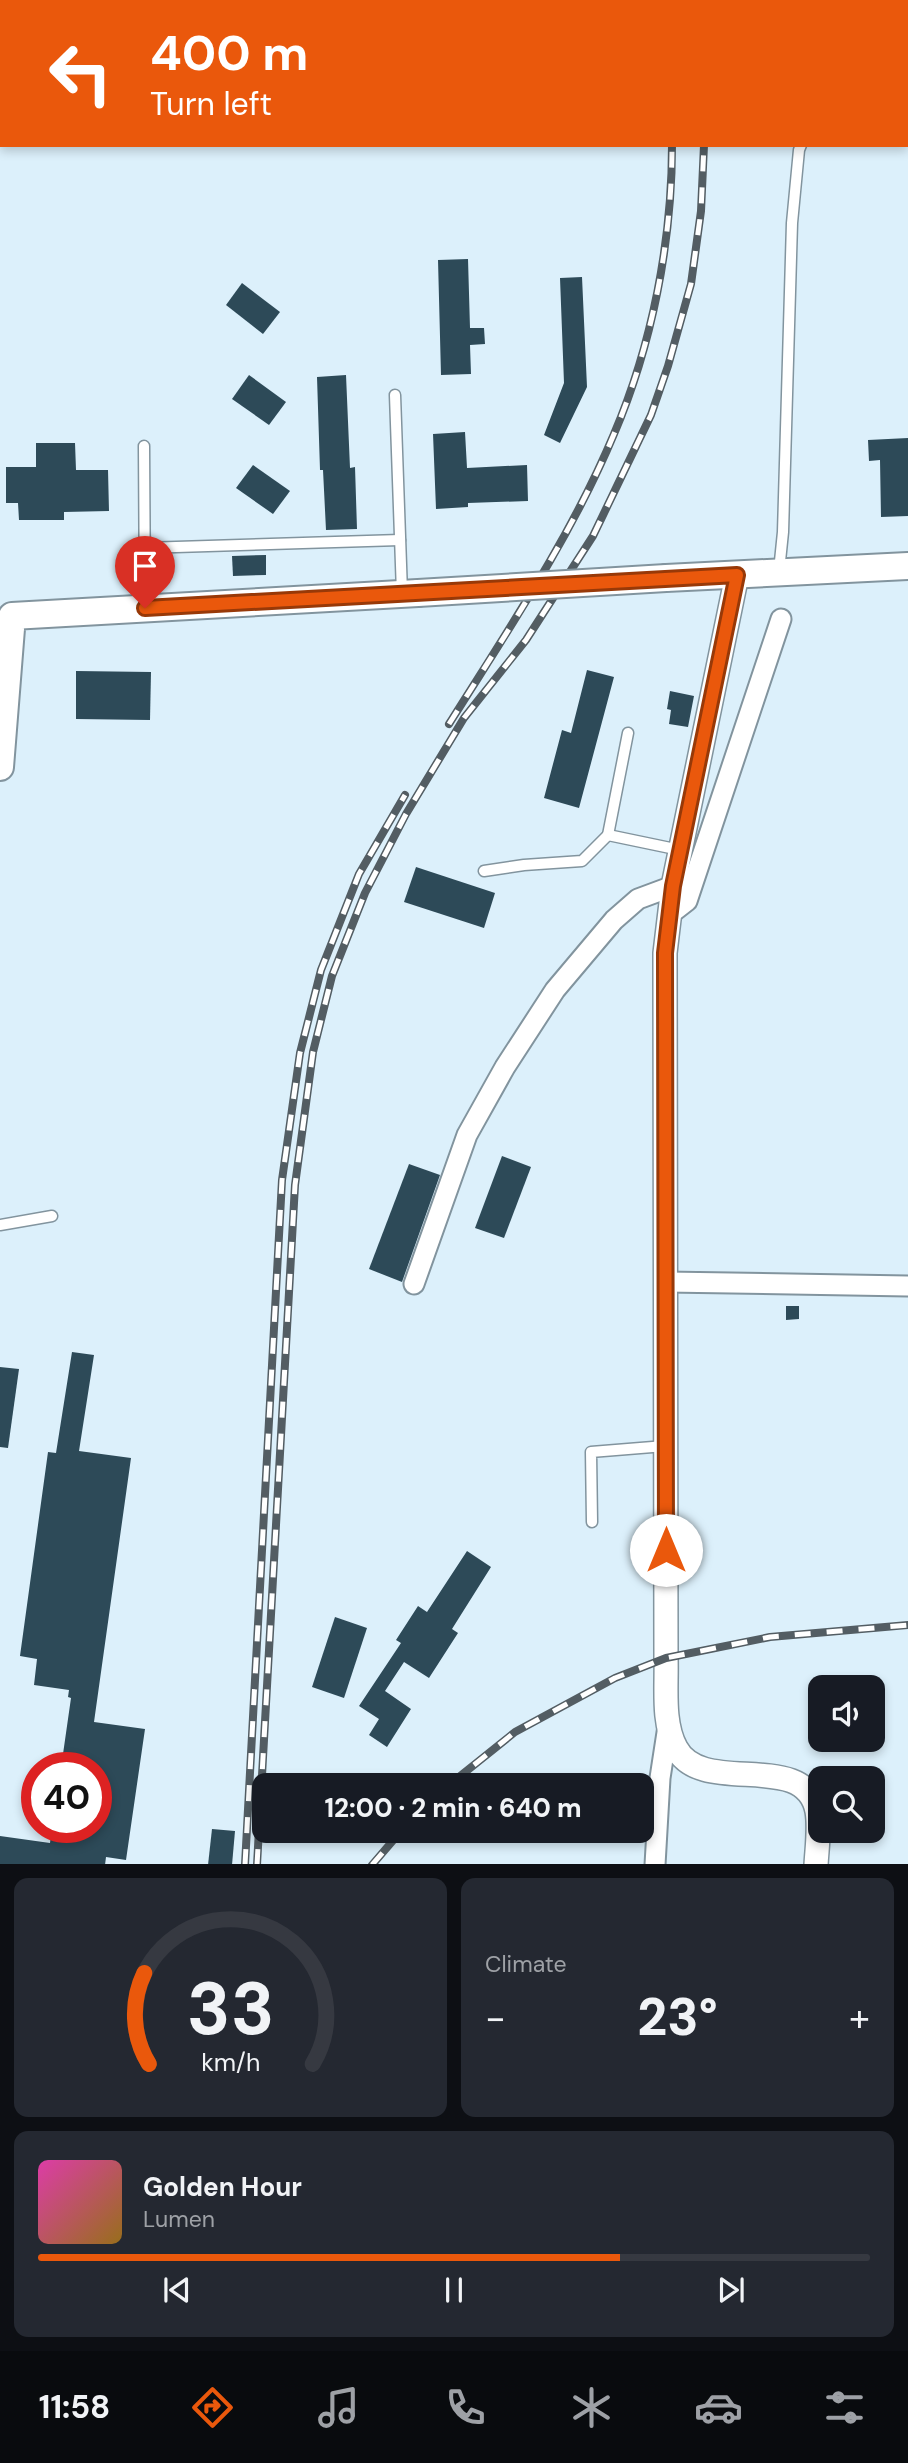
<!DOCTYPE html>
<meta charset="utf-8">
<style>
:root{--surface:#171b24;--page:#242831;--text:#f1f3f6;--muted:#9ea1a6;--line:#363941;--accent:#ea580c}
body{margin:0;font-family:"DM Sans",sans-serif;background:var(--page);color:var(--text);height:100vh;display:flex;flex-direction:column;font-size:26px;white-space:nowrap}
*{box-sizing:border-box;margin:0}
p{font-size:23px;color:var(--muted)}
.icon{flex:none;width:38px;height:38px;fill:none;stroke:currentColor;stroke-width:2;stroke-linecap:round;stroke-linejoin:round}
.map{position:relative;height:1864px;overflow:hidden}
.details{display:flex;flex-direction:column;gap:14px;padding:14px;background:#0d0f14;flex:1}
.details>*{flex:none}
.top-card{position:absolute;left:0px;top:0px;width:908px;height:147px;box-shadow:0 4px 10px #0003;background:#ea580c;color:#fff;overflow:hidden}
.buttons{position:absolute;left:808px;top:1675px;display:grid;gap:14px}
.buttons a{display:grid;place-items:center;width:77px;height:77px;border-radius:14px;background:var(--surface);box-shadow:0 4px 10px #0003;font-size:35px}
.speed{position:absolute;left:21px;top:1752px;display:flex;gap:14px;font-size:35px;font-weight:700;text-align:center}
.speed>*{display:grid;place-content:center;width:91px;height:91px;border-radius:50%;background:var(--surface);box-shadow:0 4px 10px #0003;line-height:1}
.speed .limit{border:10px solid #d22;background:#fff;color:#111}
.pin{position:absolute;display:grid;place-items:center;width:60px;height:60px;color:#fff;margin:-72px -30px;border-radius:50% 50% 50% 0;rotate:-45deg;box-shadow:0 0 7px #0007}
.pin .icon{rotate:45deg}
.me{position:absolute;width:77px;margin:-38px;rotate:0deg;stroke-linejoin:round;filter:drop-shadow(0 0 5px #0008)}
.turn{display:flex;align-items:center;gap:24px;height:147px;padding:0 35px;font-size:32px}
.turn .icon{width:91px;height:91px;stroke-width:2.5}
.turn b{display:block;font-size:49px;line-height:60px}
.big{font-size:52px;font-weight:800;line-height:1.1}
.details .card{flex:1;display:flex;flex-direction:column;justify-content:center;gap:10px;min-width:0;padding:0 24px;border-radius:14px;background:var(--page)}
.details .dial{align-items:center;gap:0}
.dial svg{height:182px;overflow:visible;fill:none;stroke:var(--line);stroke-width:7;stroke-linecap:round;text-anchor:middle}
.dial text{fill:var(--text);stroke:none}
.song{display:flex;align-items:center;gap:21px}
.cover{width:84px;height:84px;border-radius:10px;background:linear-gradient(135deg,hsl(320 70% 55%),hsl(40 70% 35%))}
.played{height:7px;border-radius:4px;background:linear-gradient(90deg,var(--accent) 70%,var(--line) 70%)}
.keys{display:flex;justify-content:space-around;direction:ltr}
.heat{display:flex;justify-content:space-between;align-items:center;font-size:38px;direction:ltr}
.details .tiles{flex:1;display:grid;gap:14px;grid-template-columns:1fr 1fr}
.card:last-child{grid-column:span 2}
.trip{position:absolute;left:252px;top:1773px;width:402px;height:70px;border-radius:14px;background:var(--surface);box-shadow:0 4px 10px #0003;font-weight:800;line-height:70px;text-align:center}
.tab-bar{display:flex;height:112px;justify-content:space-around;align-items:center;background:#090b0e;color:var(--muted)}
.tab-bar .icon{width:49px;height:49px}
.tab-bar .selected{color:var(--accent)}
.tab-bar b{font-size:32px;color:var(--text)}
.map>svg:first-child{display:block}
</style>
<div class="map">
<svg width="908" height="1865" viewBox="0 0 908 1865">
<rect width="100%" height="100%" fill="#dcf0fb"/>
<g fill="#2d4a58">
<polygon points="468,259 470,328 484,328 485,344 470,345 471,374 441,375 438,260"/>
<polygon points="582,277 587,387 560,443 544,435 564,383 560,278"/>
<polygon points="242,283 280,312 263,334 226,305"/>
<polygon points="249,375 286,402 269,425 232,399"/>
<polygon points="346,375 350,468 355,467 357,529 326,530 323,470 320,470 317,377"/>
<polygon points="465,432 467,468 527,465 528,501 468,503 468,507 436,509 433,434"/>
<polygon points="908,438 908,516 881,517 880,460 869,461 868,440"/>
<polygon points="36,443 75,443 76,470 108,470 109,511 64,512 64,520 19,520 18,503 6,503 6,467 36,467"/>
<polygon points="253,465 290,491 273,514 236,488"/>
<polygon points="266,555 266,575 233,576 232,556"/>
<polygon points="587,670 614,677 579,808 544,798 562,730 571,733"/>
<polygon points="76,671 151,672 150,720 76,719"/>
<polygon points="670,691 694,696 688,727 669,724 671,710 667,709"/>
<polygon points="416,867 495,893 484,928 404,902"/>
<polygon points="502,1156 531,1167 504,1238 475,1228"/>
<polygon points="409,1164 440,1175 402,1282 369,1269"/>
<polygon points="786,1306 799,1306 799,1319 786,1320"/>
<polygon points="72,1352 94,1355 79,1451 131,1458 94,1722 145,1729 126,1860 106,1857 105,1865 0,1865 0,1836 50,1843 52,1827 96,1827 96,1768 61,1768 71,1698 68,1697 69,1690 34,1685 37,1659 20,1656 48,1452 56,1453"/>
<polygon points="0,1367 19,1369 8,1448 0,1447"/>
<polygon points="467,1551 491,1567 452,1629 458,1633 429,1678 404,1662 385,1691 411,1709 387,1747 369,1735 379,1719 359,1706 401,1643 396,1640 418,1606 427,1612"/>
<polygon points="335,1617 367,1628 344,1698 312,1687"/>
<polygon points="212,1829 235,1831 232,1865 208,1865"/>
</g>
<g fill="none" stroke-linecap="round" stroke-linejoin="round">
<defs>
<g id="service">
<polyline points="814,2 814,0"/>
<polyline points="905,2 905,0"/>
<polyline points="906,92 908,92"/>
<polyline points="395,395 402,593"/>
<polyline points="144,446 145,608"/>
<polyline points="144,548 400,540"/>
<polyline points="779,571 783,532 792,223 799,150 801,145"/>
<polyline points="608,835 628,733"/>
<polyline points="484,871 524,865 582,861 608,835 680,850"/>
<polyline points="0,1225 52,1216"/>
<polyline points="592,1522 591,1452 665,1446"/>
</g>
<g id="minor">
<polyline points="669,915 687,901 781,619"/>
<polyline points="666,1282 908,1286"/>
<polyline points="414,1284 467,1135 505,1067 555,990 614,920 638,899 673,886"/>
<polyline points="655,1865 660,1778 668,1726"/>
</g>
<path id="tertiary" d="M 737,575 L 673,886 L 665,953 L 666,1658 C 667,1687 662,1722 676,1748 C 702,1798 805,1748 817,1811 C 820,1828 817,1847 816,1865"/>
<g id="secondary">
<polyline points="666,578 908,566"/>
<polyline points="0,767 12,616 418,593"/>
</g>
</defs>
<use href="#service" stroke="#82949e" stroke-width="13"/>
<use href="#minor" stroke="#82949e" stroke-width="23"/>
<use href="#tertiary" stroke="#82949e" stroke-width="26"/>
<use href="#secondary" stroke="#82949e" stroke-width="30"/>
<use href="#service" stroke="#fff" stroke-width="10"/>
<use href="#minor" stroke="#fff" stroke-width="19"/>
<use href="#tertiary" stroke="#fff" stroke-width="23"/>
<use href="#secondary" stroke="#fff" stroke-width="26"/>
<defs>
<g id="rail">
<polyline points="664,0 664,2"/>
<polyline points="698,0 699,2"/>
<path d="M 449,724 C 508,630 571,537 614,434 C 652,345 672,242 672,145"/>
<polyline points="449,1785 515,1732 615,1678 666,1658 770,1637 908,1625"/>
<polyline points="245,1865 282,1180 300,1053 321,970 359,874 405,795"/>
<polyline points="257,1865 295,1185 313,1052 332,976 365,893 406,814 464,718 526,640 593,536 651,415 668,366 691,284 701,211 704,145"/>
<polyline points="372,1865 402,1830"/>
</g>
</defs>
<use href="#rail" stroke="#535d63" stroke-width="8"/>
<use href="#rail" stroke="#fff" stroke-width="5" stroke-dasharray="16" stroke-linecap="butt"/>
<defs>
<polyline id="secondary-bridge" points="418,593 666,578"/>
</defs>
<use href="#secondary-bridge" stroke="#82949e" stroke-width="30" stroke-linecap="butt"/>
<use href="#secondary-bridge" stroke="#fff" stroke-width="26"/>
</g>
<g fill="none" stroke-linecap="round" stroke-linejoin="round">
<defs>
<polyline id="route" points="145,608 737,575 673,886 665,953 666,1550"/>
</defs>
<use href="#route" stroke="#983908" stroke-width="18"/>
<use href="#route" stroke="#ea580c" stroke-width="12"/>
</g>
</svg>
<div class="buttons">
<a><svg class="icon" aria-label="sound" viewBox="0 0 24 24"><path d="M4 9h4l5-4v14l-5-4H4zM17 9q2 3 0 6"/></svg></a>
<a><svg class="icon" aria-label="search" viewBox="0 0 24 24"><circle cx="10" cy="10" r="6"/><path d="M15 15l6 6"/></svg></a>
</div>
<div class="speed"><div class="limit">40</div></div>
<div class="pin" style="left:145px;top:608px;background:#d93025"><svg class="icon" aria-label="arrive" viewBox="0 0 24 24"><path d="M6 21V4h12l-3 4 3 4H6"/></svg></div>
<svg class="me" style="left:666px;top:1550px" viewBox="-20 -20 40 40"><circle r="19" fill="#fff"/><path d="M0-13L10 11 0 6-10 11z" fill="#ea580c"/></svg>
<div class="trip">12:00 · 2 min · 640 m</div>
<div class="top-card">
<div class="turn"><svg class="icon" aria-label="left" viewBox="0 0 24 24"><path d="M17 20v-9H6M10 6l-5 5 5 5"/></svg><div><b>400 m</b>Turn left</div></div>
</div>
</div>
<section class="details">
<div class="tiles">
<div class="card dial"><svg viewBox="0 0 100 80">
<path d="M14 69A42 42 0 1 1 86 69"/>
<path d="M14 69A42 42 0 0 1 12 29" stroke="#ea580c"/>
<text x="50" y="56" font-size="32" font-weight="700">33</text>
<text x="50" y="72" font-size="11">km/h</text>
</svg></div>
<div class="card"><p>Climate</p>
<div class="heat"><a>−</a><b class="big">23°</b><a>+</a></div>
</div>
<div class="card">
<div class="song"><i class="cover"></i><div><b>Golden Hour</b><p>Lumen</p></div></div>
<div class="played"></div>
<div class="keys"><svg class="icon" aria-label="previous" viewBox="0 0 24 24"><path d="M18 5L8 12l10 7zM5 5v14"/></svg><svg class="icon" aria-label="pause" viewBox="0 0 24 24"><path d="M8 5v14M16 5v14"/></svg><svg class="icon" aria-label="next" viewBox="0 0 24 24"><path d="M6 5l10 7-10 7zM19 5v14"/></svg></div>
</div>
</div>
</section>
<nav class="tab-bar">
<b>11:58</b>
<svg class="icon selected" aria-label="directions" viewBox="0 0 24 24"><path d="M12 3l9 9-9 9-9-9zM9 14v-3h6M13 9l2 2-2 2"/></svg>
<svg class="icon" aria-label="music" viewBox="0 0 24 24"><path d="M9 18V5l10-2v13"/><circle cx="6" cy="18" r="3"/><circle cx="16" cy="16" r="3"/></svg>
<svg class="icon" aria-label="phone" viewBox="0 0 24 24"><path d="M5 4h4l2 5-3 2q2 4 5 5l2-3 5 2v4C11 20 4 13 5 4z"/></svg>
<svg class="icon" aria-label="climate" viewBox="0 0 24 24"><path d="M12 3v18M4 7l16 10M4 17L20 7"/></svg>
<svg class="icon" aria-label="car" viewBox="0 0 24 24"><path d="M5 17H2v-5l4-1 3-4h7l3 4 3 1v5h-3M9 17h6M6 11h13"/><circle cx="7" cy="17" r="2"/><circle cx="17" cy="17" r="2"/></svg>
<svg class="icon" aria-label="filters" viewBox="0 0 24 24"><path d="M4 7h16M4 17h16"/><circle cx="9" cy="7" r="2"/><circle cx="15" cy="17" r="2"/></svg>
</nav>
